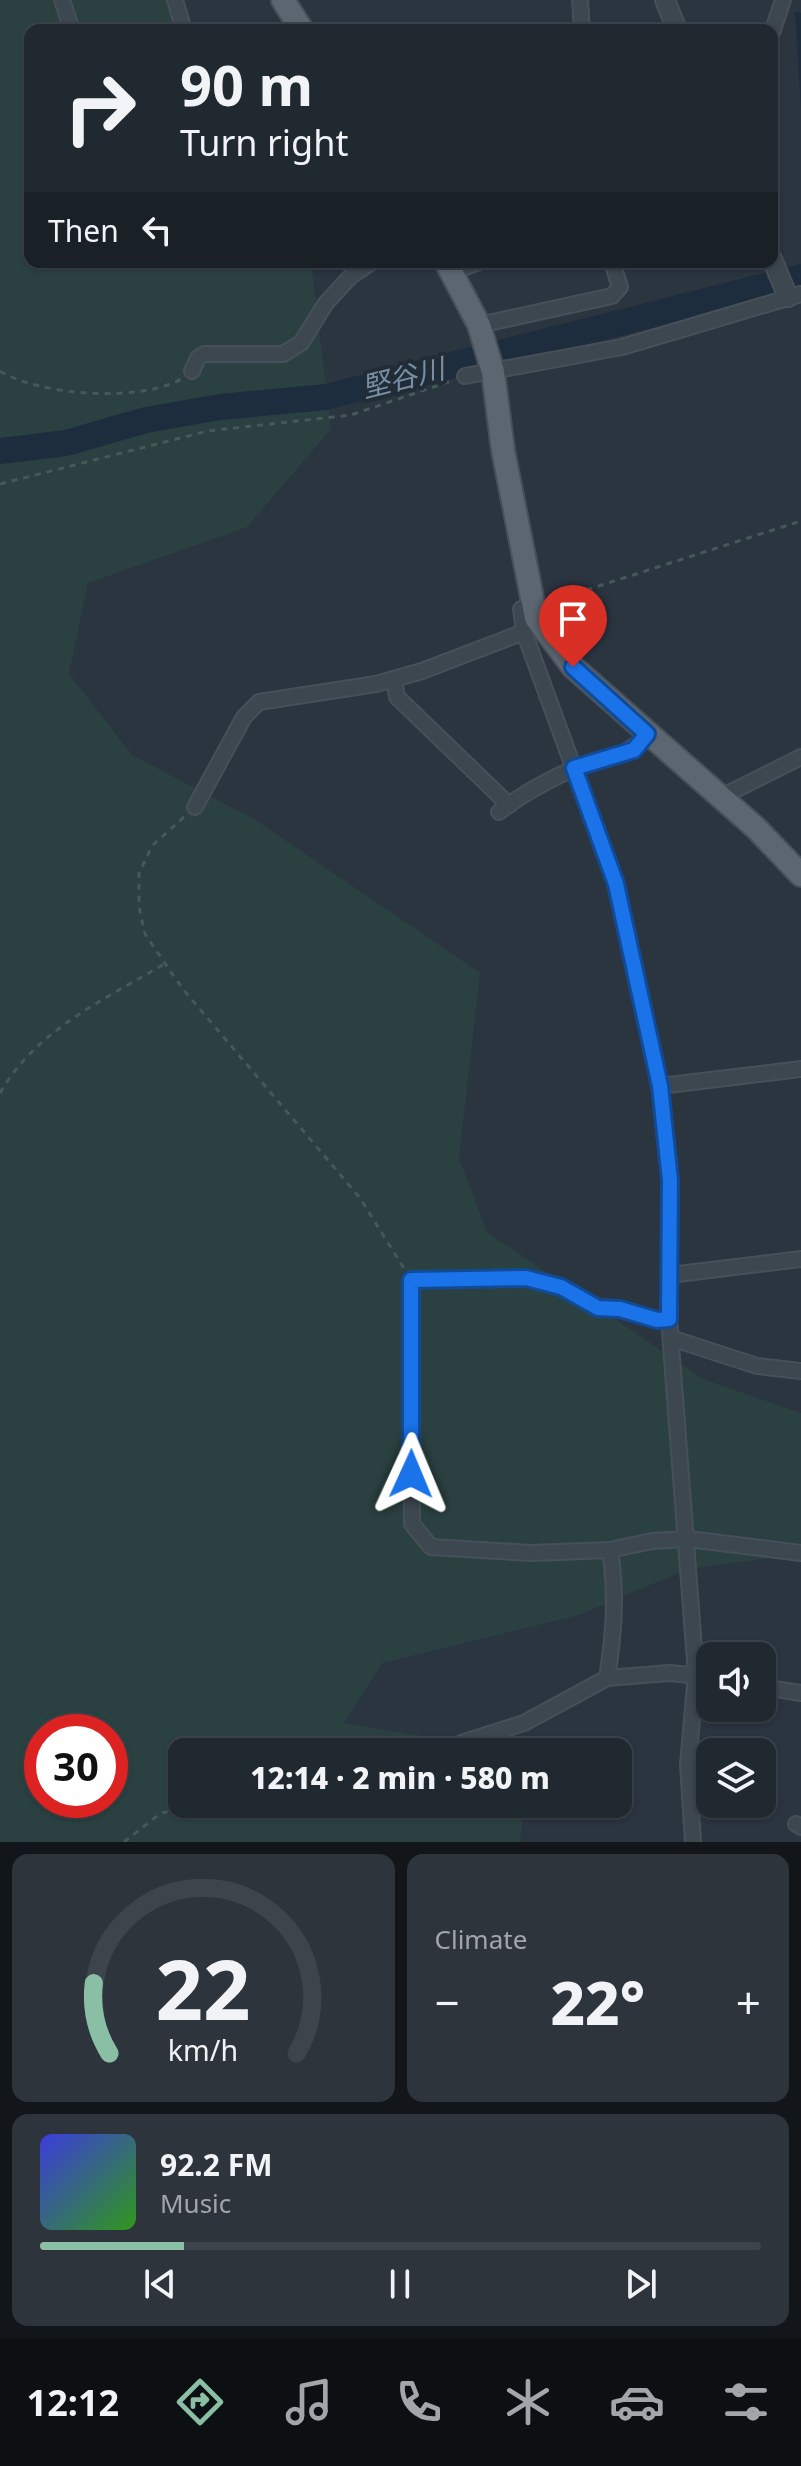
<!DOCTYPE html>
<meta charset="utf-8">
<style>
:root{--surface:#202830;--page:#2d343c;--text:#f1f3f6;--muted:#a2a6ab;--line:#3d444c;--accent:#8abfa5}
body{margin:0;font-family:"Noto Sans","Noto Sans JP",sans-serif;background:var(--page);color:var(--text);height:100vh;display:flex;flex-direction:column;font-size:30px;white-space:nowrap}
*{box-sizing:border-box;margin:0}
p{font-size:26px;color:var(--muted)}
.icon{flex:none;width:44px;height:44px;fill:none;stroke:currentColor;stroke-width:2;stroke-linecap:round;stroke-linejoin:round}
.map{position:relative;height:1842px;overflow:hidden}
.details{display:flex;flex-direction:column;gap:12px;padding:12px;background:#12161a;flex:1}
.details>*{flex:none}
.banner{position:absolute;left:24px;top:24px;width:754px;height:244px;border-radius:16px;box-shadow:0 2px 6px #0004,0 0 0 2px var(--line);background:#202830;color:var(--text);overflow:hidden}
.tools{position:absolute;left:696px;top:1642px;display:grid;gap:16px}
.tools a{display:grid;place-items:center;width:80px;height:80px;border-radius:16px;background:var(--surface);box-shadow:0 2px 6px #0004,0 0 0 2px var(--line);font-size:40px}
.speed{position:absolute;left:24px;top:1714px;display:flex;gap:16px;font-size:40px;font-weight:700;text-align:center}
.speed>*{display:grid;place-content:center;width:104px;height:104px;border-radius:50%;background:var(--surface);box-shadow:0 2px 6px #0004,0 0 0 2px var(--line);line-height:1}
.speed .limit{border:12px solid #d22;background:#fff;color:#111}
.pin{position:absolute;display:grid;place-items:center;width:68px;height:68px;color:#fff;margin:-82px -34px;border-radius:50% 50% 50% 0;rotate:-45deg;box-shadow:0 0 8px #0007}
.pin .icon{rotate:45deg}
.me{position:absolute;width:88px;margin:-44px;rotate:1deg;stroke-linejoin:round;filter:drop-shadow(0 0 6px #0008)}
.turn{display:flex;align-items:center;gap:28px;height:168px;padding:0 24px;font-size:36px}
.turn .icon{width:104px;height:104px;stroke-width:2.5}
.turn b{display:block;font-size:56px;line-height:68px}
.then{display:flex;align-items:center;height:76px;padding:0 24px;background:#0003;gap:16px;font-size:30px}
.big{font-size:60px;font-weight:800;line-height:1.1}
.details .card{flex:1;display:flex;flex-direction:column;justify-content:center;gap:12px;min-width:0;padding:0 28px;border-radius:16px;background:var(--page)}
.details .dial{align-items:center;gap:0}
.dial svg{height:208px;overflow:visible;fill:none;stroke:var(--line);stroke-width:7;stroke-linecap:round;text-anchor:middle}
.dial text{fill:var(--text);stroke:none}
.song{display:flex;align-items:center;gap:24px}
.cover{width:96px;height:96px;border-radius:12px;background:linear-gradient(135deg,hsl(240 70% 55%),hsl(110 70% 35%))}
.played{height:8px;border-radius:4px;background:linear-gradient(90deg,var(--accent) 20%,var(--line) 20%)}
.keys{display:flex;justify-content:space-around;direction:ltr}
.heat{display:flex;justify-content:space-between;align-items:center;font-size:44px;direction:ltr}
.details .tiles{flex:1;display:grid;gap:12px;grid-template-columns:1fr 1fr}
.card:last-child{grid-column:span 2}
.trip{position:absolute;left:168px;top:1738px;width:464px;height:80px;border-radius:16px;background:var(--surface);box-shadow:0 2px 6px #0004,0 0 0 2px var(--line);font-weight:800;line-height:80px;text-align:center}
.dock{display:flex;height:128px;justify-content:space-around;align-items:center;background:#0d1013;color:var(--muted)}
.dock .icon{width:56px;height:56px}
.dock .selected{color:var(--accent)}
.dock b{font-size:36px;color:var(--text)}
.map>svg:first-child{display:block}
</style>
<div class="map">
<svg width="801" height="1842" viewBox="0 0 801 1842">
<rect width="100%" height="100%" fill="#2a3540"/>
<path fill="#2b4141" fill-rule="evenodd" d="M 0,0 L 166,0 L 195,30 L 30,30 L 30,262 L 311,262 L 331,429 L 247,527 L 88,583 L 69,674 L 132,755 L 254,819 L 480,973 L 459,1158 L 487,1232 L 703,1379 L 801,1413 L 801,1554 L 688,1569 L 579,1615 L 382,1663 L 344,1723 L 487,1747 L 490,1752 L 182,1752 L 182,1804 L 517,1804 L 523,1816 L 520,1842 L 0,1842 ZM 42,1732 L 110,1732 L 110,1800 L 42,1800 Z"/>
<polygon fill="#1d2d3e" points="795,12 801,13 801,109"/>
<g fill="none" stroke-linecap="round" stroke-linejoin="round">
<polyline stroke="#1d2d3e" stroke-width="26" points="0,451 66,443 146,420 220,407 326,397 801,277"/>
<defs>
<g id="minor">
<polyline points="62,0 72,30"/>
<polyline points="175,0 184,30"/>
<polyline points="580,0 582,30"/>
<polyline points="772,33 783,0"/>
<polyline points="452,272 479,262"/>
<polyline points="479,325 612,296 620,287 612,262"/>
<polyline points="192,371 198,358 204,354 283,354 301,343 326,303 351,276 372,262"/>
<polyline points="465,376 622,347 801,294"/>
<polyline points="533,607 521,609 524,632 616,884 660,1086 670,1180 669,1319 696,1674 688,1764 693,1842"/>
<polyline points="394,679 397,697 509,805"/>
<polyline points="721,797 801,757"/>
<polyline points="195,807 244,717 259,702 376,684 422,671 524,632"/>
<path d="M 499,812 C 522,794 548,780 575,768 C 604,755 626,760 647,734"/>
<polyline points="660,1086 801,1069"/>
<polyline points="670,1275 801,1259"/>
<polyline points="669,1319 657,1320 620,1309 598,1308 561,1287 526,1278 411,1280 412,1524 431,1547 531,1553 610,1550 652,1541 688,1539 801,1553"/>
<polyline points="671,1338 757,1366 801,1371"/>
<path d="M 607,1678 C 614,1634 617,1594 610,1550"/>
<polyline points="762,1687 801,1693"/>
<polyline points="461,1743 524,1723 607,1678 670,1673 710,1677"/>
<polyline points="796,1824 801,1827"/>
</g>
<g id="tertiary">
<polyline points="665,0 677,30"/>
<polyline points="772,259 788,297"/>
</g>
<g id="primary">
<polyline points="283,0 302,30"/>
<polyline points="446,262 479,325 493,372 503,450 536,618 573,667 756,828 801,875"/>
</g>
</defs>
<use href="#minor" stroke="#475059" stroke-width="18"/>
<use href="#tertiary" stroke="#475059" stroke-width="22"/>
<use href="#primary" stroke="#475059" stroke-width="26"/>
<g stroke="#455959" stroke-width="3" stroke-dasharray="6 6" stroke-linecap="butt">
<path d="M 0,371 C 41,396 141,403 183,378"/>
<polyline points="0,484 208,431 351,415 454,380"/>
<polyline points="552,601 801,521"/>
<polyline points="184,817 152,846 139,873 139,907 145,934 182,988 360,1198 405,1270"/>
<path d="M 0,1093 C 36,1030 104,1000 164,964"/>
<polyline points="428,1752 447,1747"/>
<polyline points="124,1842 161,1813 212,1804"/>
</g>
<use href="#minor" stroke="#3d4750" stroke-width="14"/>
<use href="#tertiary" stroke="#3d4750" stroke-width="18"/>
<use href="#primary" stroke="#5c6670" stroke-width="22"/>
</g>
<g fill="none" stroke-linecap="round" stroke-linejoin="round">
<defs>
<polyline id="route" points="411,1474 411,1280 526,1278 561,1287 598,1308 620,1309 657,1320 669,1319 670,1180 660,1086 616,884 574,768 634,750 647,734 573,667"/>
</defs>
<use href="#route" stroke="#114b97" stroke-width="20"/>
<use href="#route" stroke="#1a73e8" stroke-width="14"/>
</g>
<g text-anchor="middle" stroke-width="8" stroke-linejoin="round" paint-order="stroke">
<g font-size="28" font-style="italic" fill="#778fa5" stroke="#222c36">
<text transform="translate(403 378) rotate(-14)" y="10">堅谷川</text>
</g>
</g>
</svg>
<div class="tools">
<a><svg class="icon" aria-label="sound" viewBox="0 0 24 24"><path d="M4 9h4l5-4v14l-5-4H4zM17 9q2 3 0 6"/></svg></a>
<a><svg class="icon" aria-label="layers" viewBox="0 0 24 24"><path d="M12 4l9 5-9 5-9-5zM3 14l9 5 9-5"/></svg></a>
</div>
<div class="speed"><div class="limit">30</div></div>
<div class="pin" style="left:573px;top:667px;background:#d93025"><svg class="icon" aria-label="arrive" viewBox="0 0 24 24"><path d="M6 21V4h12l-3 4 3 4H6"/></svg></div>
<svg class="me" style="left:411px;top:1474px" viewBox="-20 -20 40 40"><path d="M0-17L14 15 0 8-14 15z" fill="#1a73e8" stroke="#fff" stroke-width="4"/></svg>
<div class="trip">12:14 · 2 min · 580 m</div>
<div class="banner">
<div class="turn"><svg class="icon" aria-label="right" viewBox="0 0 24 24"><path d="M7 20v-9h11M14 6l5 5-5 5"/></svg><div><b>90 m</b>Turn right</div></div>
<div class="then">Then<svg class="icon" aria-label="left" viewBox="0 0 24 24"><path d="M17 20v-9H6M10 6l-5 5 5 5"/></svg></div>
</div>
</div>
<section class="details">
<div class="tiles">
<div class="card dial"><svg viewBox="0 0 100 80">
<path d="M14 69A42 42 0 1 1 86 69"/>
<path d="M14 69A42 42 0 0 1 8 42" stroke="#8abfa5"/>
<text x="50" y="56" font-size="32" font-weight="700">22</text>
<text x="50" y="72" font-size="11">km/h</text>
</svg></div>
<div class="card"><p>Climate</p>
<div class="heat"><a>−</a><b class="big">22°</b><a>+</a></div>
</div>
<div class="card">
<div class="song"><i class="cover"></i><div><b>92.2 FM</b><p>Music</p></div></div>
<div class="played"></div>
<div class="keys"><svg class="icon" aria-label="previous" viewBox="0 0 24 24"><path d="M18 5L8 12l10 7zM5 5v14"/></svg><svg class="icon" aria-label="pause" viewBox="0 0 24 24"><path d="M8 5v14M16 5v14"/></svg><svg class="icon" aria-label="next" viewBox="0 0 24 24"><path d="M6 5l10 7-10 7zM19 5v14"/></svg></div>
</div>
</div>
</section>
<nav class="dock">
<b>12:12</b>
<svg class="icon selected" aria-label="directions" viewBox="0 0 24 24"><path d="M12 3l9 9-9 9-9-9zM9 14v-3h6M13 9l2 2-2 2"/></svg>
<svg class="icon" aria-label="music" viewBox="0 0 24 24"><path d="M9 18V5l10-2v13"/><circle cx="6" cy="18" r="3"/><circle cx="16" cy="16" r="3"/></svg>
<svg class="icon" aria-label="phone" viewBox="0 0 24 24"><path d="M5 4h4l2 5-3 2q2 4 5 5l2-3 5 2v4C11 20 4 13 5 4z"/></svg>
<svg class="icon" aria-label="climate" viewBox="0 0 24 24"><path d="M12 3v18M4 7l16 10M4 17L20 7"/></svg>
<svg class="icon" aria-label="car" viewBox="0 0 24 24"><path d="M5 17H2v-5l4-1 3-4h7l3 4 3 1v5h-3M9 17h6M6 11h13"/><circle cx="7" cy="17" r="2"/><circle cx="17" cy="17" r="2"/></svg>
<svg class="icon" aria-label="filters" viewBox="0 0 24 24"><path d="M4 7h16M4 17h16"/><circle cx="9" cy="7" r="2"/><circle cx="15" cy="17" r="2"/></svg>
</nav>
